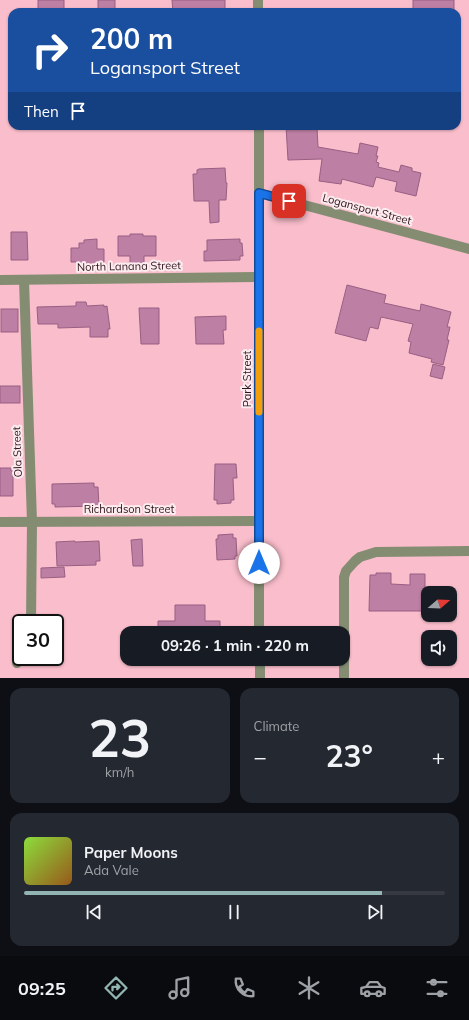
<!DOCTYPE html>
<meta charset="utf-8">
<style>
:root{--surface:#171b24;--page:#242831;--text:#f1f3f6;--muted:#9ea1a6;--line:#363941;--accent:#92b4b2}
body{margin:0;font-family:Mulish,sans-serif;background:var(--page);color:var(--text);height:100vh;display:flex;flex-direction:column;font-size:15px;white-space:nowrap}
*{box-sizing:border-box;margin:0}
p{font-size:13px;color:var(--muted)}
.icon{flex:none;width:22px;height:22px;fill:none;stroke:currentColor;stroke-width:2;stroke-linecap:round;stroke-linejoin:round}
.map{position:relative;height:678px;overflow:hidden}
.drawer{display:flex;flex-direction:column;gap:10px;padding:10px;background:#0d0f14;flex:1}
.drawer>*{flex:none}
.banner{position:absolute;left:8px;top:8px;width:453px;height:122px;border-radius:12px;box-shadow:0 1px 3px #0004;background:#1a4fa0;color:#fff;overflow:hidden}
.needle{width:26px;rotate:71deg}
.buttons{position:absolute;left:421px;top:586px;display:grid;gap:8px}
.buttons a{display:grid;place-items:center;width:36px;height:36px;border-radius:8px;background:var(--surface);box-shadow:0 1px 3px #0004;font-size:20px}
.speed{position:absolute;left:12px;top:614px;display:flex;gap:8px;font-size:20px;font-weight:700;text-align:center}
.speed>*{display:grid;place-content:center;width:52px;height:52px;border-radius:50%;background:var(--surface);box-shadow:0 1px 3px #0004;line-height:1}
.speed .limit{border:2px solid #111;border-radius:6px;background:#fff;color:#111}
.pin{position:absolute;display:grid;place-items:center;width:34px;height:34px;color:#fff;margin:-17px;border-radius:8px;box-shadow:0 2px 6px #0006}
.me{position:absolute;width:44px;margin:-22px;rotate:0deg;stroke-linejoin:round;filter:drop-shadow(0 0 3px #0008)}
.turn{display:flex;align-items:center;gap:14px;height:84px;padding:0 16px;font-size:18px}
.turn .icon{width:52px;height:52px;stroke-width:2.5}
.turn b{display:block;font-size:28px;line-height:34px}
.then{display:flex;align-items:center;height:38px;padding:0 16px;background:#0003;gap:8px;font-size:15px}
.big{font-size:30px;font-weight:700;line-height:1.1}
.drawer .card{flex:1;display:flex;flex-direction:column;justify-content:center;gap:6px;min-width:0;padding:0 14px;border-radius:12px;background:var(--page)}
.drawer .dial{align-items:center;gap:0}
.dial b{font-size:52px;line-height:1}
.song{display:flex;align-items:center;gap:12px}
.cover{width:48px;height:48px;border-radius:6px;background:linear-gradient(135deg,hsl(90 70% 55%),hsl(30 70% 35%))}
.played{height:4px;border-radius:2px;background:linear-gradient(90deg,var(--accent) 85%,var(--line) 85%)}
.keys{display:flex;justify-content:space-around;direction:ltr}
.heat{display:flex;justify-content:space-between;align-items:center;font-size:22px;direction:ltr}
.drawer .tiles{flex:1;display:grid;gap:10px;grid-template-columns:1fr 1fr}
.card:last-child{grid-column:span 2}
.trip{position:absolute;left:120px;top:626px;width:230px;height:40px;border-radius:12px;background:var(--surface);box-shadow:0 1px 3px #0004;font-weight:700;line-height:40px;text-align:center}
.tab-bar{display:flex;height:64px;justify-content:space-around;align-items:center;background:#090b0e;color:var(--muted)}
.tab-bar .icon{width:28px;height:28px}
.tab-bar .selected{color:var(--accent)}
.tab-bar b{font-size:18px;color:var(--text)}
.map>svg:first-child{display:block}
</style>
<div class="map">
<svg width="469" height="678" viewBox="0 0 469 678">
<rect width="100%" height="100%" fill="#f9bdcb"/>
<g fill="#bd7fa4" stroke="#995f83">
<rect x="38" y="0" width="26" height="12"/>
<rect x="98" y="0" width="17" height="12"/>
<polygon points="172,0 225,0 225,11 173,12"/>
<rect x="413" y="0" width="41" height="12"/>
<polygon points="286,126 308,126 308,129 317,128 318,147 358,154 360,143 378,147 376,156 378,156 376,162 379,163 378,167 399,172 401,165 412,168 412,171 421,173 416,196 395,191 397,182 376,177 373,187 342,179 341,184 319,181 322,159 288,160"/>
<polygon points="225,168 226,183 227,183 226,200 219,200 219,222 210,223 209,201 194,201 193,174 197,174 197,170 199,169"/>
<polygon points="11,232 27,232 28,260 11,260"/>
<polygon points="130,234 143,234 143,236 156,236 156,256 144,256 144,263 130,263 130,256 118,256 118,236 130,236"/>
<polygon points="97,239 97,249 104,249 104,262 96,262 96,264 79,264 79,262 71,262 71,248 79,248 79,243 84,243 84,240"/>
<polygon points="240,239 240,243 242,243 243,256 240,256 240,260 204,261 204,251 207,251 207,240"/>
<polygon points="347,285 386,295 384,303 420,311 421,304 451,312 447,327 450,327 447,340 449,340 443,365 431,362 432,359 409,353 411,342 408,341 413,324 381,317 378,329 370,327 366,341 335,333"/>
<polygon points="76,302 86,302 87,306 104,305 104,307 107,306 110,329 108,329 108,337 90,337 90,327 58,328 58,324 38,324 37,307 76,306"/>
<polygon points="139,308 159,308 159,344 141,344"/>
<rect x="1" y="309" width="17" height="23"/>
<polygon points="226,316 226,330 223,330 224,344 196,344 195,317"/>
<polygon points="433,364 445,367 442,379 430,376"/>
<rect x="0" y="386" width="20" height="17"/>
<polygon points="215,464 236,464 237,478 233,478 234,500 231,500 231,503 217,504 217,500 214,500"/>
<polygon points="0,468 11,468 11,471 13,471 13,496 0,496"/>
<polygon points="94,483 94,487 98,487 99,506 55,507 55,504 52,504 52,484"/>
<polygon points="233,534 233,538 236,538 237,556 235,556 235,559 217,560 216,539 218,539 218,535"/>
<polygon points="142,539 143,566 133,566 131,540"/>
<polygon points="75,541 75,542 99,541 100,561 96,561 96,565 57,566 56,542"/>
<polygon points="64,567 65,577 41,578 41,568"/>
<polygon points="376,573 391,573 391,584 410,585 410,574 425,574 425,611 369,611 370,575 376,575"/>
<polygon points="175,605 205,605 205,621 220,621 220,633 158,633 158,621 175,621"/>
</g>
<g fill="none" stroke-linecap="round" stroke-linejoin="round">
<g stroke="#848d72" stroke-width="10">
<polyline points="258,0 258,12"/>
<polyline points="259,126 259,633"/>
<polyline points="259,193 469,249"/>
<polyline points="0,280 259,277"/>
<polyline points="24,280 32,522 31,623"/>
<polyline points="0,522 259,521"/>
<polyline points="260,659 260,678"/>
<polyline points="17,663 21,657"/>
<polyline points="344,678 344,577 346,571 355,561 360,557 376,552 469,551"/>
</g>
</g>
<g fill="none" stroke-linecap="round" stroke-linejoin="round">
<defs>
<polyline id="route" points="259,563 259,193 289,201"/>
</defs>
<use href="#route" stroke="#114b97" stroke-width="10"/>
<use href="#route" stroke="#1a73e8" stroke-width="7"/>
<polyline stroke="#f59e0b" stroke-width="7" points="259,412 259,331"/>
</g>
<g text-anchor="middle" stroke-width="4" stroke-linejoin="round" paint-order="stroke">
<g font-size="11" fill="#2e131b" stroke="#fcecef">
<text transform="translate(367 209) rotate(15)" y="4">Logansport Street</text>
<text transform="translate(129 266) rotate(-1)" y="4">North Lanana Street</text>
<text transform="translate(247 379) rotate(-90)" y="4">Park Street</text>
<text transform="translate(17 452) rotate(-92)" y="4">Ola Street</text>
<text x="129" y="513">Richardson Street</text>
</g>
</g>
</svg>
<div class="buttons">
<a><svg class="needle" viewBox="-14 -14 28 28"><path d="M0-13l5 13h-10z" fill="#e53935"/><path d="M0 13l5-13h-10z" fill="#9ea1a6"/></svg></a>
<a><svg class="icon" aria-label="sound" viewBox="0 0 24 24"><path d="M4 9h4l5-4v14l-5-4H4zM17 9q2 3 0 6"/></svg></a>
</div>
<div class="speed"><div class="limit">30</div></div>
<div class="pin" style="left:289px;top:201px;background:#d93025"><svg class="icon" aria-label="arrive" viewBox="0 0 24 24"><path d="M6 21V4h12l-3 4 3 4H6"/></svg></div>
<svg class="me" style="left:259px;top:563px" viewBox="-20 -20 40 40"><circle r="19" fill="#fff"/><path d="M0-13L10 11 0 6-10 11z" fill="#1a73e8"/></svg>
<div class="trip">09:26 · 1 min · 220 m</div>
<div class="banner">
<div class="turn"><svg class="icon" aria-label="right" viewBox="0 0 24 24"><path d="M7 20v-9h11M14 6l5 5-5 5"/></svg><div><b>200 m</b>Logansport Street</div></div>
<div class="then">Then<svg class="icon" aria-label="arrive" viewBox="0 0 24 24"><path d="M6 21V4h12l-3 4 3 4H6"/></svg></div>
</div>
</div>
<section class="drawer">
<div class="tiles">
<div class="card dial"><b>23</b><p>km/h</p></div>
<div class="card"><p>Climate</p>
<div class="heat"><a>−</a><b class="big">23°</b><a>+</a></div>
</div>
<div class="card">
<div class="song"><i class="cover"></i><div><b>Paper Moons</b><p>Ada Vale</p></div></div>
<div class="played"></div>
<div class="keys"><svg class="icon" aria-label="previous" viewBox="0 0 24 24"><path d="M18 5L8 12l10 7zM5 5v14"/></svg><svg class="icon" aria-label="pause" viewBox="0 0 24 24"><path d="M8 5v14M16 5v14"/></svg><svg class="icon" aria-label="next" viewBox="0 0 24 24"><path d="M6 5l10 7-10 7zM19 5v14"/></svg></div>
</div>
</div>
</section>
<nav class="tab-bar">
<b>09:25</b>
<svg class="icon selected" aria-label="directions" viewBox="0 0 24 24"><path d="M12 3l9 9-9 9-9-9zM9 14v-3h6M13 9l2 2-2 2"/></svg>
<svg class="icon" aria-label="music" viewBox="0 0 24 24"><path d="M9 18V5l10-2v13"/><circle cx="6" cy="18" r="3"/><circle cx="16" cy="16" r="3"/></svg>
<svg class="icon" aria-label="phone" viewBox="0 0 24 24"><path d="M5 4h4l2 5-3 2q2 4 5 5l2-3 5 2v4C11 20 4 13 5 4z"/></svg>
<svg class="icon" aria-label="climate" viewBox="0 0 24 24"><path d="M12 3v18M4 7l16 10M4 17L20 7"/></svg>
<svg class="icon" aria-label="car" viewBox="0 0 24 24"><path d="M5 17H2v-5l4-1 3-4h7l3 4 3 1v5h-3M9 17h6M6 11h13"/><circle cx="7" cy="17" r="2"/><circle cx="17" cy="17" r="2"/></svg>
<svg class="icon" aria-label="filters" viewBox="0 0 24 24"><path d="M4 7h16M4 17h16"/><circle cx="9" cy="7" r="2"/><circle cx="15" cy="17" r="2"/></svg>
</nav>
